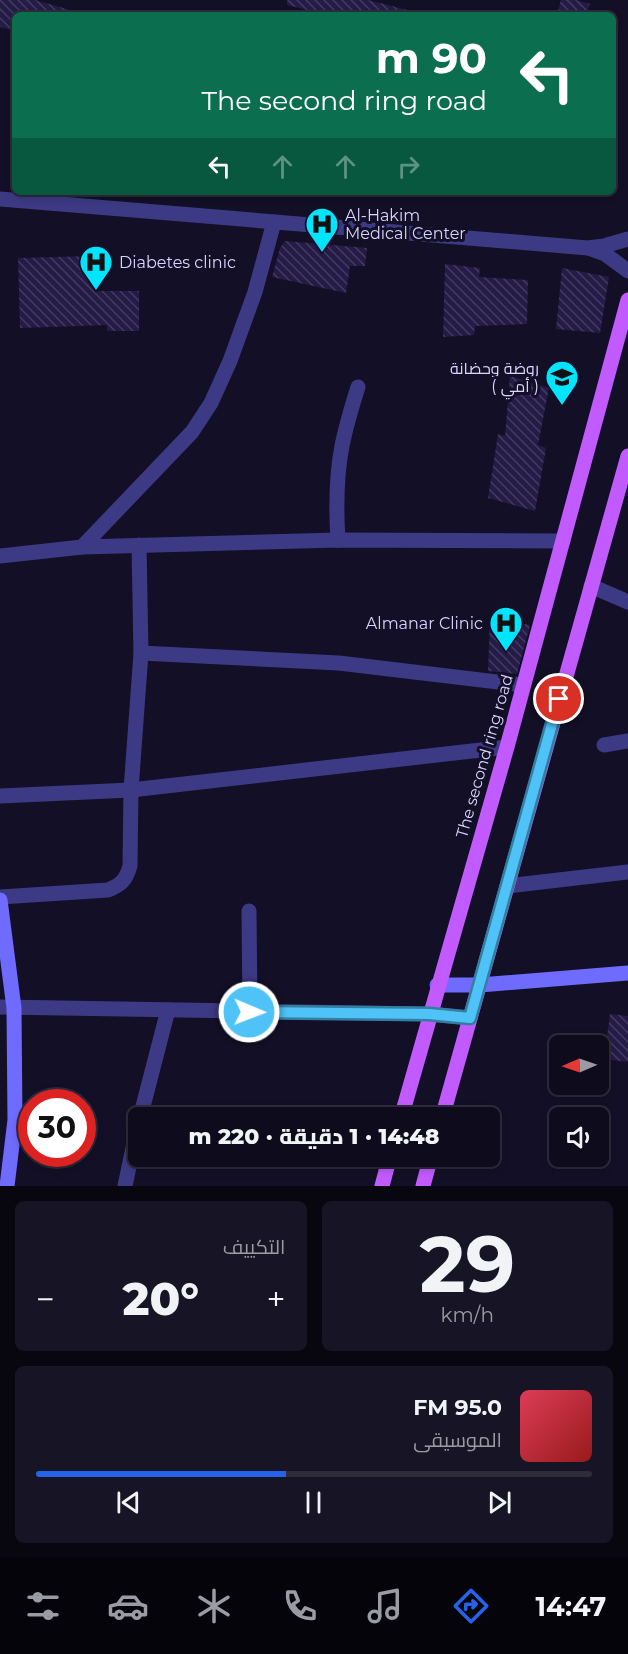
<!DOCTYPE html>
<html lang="ar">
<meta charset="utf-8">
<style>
:root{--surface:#0e0b1c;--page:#171425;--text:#f1f3f6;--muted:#9b9ba3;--line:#2e2b3b;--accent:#2563eb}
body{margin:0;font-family:Montserrat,Cairo,sans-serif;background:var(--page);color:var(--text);direction:rtl;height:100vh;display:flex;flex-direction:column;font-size:22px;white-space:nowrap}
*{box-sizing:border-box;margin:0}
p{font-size:20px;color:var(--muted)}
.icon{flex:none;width:33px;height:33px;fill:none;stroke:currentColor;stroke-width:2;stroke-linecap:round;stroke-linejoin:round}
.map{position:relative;height:1186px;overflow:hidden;direction:ltr}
.side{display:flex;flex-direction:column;gap:15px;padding:15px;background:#08060f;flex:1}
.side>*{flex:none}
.top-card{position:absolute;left:12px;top:12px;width:604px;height:183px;border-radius:9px;box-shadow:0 3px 9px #0003,0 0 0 2px var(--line);direction:rtl;background:#0b6e4f;color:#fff;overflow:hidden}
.needle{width:39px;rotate:268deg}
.tools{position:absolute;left:549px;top:1035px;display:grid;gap:12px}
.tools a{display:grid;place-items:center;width:60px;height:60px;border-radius:9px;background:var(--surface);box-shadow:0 3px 9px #0003,0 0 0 2px var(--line);font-size:30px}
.speed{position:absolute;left:18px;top:1089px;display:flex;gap:12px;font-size:30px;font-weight:700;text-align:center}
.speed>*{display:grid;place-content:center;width:78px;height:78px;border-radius:50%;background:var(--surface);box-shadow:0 3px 9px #0003,0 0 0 2px var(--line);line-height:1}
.speed .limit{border:9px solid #d22;background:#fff;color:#111}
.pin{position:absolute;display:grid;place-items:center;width:51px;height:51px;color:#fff;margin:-26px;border:3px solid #fff;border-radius:50%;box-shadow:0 2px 6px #0007}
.me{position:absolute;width:66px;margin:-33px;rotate:91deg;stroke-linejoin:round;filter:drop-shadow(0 0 4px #0008)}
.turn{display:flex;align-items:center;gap:21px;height:126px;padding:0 30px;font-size:27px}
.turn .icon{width:78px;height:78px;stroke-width:2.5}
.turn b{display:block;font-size:42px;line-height:51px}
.lanes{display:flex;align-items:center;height:57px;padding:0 30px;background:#0003;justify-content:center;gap:30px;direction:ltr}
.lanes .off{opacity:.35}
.big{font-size:45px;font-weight:800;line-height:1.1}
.side .widget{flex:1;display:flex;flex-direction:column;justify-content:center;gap:9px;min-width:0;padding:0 21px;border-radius:9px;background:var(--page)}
.side .dial{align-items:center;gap:0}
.dial b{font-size:78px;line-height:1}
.song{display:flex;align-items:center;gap:18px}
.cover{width:72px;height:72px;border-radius:9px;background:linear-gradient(135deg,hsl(350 70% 55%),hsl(0 70% 35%))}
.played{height:6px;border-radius:3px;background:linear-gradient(90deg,var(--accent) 45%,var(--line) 45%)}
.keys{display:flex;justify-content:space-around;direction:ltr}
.heat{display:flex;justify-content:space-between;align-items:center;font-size:33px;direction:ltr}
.side .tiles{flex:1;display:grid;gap:15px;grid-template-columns:1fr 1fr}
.widget:last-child{grid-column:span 2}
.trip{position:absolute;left:128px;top:1107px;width:372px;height:60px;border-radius:9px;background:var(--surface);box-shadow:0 3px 9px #0003,0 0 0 2px var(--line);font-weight:800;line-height:60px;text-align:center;direction:rtl}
.menu{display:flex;height:96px;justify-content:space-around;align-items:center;background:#06040b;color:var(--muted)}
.menu .icon{width:42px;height:42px}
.menu .selected{color:var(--accent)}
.menu b{font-size:27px;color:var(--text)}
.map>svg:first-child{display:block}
</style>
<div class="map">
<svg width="628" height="1186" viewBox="0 0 628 1186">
<defs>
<pattern id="building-back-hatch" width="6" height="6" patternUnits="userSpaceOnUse" patternTransform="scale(1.5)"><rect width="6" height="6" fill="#241b47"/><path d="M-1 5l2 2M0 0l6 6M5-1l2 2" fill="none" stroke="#433b63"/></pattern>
</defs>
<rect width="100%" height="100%" fill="#130f26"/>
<g fill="url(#building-back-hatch)">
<polygon points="0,0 35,0 74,11 74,15 15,15 15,31 0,27"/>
<polygon points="287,0 368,0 408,10 407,15 327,15 287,5"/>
<polygon points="561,0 576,0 590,4 586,15 557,15"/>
<polygon points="285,241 367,248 365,266 350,266 346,293 272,277 280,248"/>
<polygon points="94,256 95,291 139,291 139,331 107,331 107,325 20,328 18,258"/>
<polygon points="445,264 480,268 479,277 528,280 527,324 475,326 474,335 443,337"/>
<polygon points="562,268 609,277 600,333 556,329"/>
<polygon points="510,376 549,388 538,445 546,448 535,511 488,498 498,434 505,436"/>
<polygon points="490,618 530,625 517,674 488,671"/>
<polygon points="610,1014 628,1016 628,1062 604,1059"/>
</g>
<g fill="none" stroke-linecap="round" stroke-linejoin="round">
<g stroke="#3d3a85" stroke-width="15">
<polyline points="0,199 588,248 604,246 628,239"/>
<polyline points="591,249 605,254 628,271"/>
<path d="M 338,540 C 336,509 336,477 342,446 C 346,426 352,406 358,387"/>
<polyline points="82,547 338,540 563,541"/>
<polyline points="0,556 82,547 192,432 211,403 230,361 255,292 274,222"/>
<polyline points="591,586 628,602"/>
<polyline points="141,653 339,663 523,685"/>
<polyline points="604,745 628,741"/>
<polyline points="0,796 131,790 507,747"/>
<polyline points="507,886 628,872"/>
<path d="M 0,897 L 108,890 C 121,885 126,880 130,866 L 131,790 L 141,653 L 139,545"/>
<polyline points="249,911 250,1012"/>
<polyline points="0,1007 429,1014 470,1018"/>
<polyline points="140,1118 168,1010"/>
<polyline points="125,1186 138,1124"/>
</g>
<g stroke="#6f6bff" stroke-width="15">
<polyline points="0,900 14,1008 15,1120 7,1186"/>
<polyline points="437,985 480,985 628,973"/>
</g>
<g stroke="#c25bff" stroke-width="15">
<polyline points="401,1118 507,747 628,300"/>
<polyline points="442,1118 628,456"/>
<polyline points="382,1186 390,1156"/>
<polyline points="423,1186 431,1156"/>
</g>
</g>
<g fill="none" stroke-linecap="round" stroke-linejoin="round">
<defs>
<polyline id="route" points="249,1012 429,1014 470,1018 559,699"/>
</defs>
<use href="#route" stroke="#337fa1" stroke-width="15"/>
<use href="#route" stroke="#4fc3f7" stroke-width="10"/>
</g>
<defs>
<symbol id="hospital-pin" viewBox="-11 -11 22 30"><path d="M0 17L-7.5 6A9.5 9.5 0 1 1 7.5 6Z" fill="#00e5ff" stroke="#130f26"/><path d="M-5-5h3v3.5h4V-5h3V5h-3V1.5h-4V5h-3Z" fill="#111"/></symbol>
<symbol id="school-pin" viewBox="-11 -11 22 30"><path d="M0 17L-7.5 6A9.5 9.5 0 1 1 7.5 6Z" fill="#00e5ff" stroke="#130f26"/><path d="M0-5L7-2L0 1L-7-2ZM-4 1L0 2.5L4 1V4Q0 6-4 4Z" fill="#111"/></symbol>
</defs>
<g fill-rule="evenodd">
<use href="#hospital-pin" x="303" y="205" width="38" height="52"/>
<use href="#hospital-pin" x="77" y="243" width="38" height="52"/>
<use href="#school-pin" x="543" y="358" width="38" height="52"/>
<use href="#hospital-pin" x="487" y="604" width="38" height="52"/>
</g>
<g text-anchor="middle" stroke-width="6" stroke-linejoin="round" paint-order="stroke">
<g font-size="16" fill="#d9d4ff" stroke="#130f26" text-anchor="start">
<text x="345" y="221">Al-Hakim<tspan x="345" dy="18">Medical Center</tspan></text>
<text x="119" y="268">Diabetes clinic</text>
<text x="539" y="374" text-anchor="end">روضة وحضانة<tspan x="539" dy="18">( أمي )</tspan></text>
<text x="483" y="629" text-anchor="end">Almanar Clinic</text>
</g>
<g font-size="16" fill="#d9d4ff" stroke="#130f26">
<text transform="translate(484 756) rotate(-74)" y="6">The second ring road</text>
</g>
</g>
</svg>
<div class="tools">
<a><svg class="needle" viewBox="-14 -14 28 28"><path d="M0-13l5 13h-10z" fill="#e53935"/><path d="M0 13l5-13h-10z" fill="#9b9ba3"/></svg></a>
<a><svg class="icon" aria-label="sound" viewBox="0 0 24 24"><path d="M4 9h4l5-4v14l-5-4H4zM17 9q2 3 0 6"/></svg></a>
</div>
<div class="speed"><div class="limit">30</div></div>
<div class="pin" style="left:559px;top:699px;background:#d93025"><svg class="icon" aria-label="arrive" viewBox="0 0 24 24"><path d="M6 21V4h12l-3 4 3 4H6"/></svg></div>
<svg class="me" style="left:249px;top:1012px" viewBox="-20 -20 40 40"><circle r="17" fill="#4fc3f7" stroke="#fff" stroke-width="3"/><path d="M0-11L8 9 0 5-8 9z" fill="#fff"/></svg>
<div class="trip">14:48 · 1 دقيقة · 220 m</div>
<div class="top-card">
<div class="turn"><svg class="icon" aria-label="left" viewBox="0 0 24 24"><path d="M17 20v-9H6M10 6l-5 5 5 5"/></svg><div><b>90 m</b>The second ring road</div></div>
<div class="lanes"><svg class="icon" aria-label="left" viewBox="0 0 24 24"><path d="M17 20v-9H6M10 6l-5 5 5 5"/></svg><svg class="icon off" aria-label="ahead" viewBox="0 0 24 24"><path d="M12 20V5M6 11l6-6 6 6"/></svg><svg class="icon off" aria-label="ahead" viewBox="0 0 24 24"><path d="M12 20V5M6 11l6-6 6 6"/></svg><svg class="icon off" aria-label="right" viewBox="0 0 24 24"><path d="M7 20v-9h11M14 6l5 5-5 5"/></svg></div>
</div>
</div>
<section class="side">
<div class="tiles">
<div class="widget dial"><b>29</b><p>km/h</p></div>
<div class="widget"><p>التكييف</p>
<div class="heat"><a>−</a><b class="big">20°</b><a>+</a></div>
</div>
<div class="widget">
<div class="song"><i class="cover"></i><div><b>95.0 FM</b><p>الموسيقى</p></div></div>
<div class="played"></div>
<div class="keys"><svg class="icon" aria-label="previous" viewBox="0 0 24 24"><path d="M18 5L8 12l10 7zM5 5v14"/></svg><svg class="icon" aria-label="pause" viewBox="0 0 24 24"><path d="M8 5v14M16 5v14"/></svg><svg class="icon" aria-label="next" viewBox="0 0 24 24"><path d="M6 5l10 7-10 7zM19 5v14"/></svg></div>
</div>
</div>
</section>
<nav class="menu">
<b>14:47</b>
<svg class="icon selected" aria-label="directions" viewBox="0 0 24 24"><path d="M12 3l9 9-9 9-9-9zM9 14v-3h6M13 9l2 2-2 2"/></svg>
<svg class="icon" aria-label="music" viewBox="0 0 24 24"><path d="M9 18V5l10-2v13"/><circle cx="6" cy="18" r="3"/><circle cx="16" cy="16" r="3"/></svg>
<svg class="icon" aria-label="phone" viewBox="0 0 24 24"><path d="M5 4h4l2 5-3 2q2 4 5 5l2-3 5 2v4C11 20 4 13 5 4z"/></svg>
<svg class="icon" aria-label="climate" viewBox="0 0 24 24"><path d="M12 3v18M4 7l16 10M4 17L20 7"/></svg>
<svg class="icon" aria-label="car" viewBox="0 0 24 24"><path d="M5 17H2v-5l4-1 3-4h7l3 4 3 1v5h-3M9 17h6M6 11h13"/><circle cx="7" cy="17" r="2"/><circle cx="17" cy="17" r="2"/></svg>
<svg class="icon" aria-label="filters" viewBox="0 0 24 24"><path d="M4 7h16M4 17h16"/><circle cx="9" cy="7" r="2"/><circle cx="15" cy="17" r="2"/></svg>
</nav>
